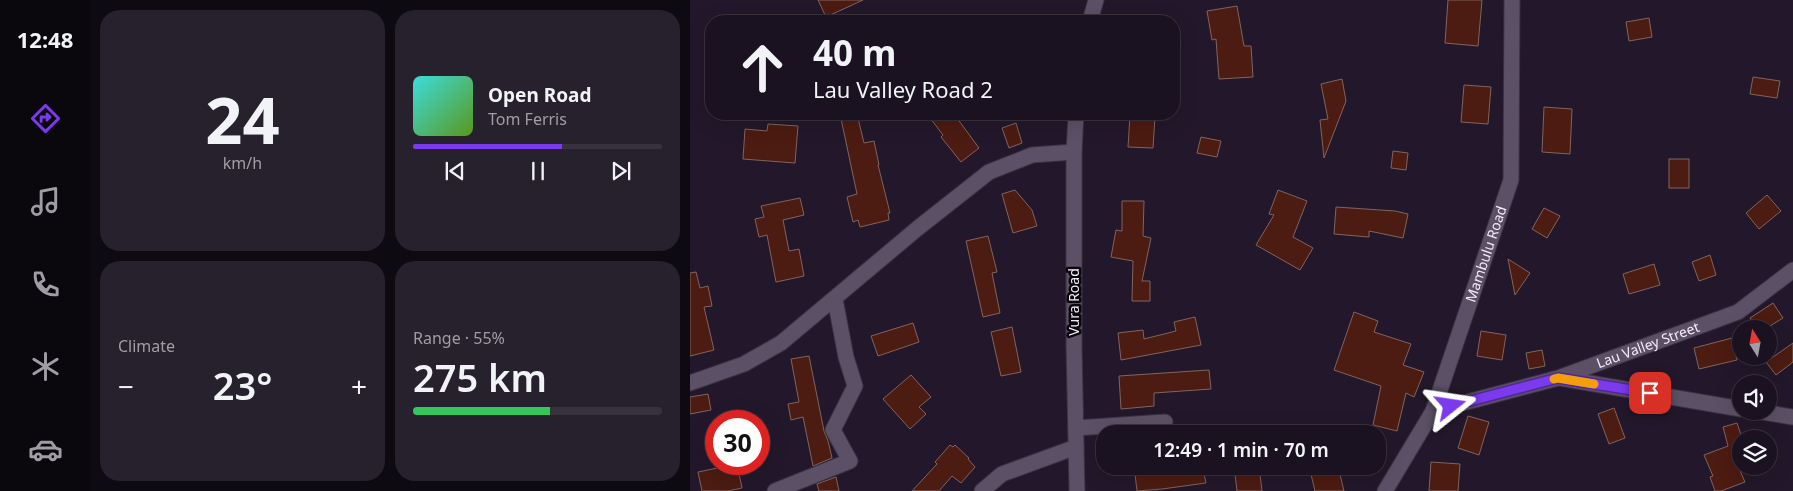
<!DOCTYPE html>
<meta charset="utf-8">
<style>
:root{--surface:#1a1220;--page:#27202d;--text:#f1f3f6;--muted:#9f9ea5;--line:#38323e;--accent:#7c3aed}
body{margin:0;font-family:"Noto Sans",sans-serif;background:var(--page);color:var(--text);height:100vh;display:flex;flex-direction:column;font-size:19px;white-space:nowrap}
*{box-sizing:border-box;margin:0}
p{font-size:16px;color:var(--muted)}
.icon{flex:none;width:28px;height:28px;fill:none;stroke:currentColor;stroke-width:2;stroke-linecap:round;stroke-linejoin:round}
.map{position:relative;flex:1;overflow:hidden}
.drawer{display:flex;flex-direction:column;gap:10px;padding:10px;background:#0e0a12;width:600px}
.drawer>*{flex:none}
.banner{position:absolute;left:15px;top:15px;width:475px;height:105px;border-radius:20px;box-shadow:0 5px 20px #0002,0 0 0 1px var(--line);background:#1a1220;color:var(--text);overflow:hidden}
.needle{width:32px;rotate:349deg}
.fabs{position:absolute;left:1042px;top:320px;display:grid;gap:10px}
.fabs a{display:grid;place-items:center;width:45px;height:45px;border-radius:50%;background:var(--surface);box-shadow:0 5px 20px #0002,0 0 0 1px var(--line);font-size:25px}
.speed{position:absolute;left:15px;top:410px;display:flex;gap:10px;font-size:25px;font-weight:700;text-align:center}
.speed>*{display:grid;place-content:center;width:65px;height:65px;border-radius:50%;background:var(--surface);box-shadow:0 5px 20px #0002,0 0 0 1px var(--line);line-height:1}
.speed .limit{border:8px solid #d22;background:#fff;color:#111}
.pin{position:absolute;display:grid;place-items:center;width:42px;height:42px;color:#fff;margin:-21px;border-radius:10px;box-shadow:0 2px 8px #0006}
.me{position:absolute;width:55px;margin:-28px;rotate:75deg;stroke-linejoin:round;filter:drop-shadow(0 0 4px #0008)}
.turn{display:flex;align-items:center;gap:18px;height:105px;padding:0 25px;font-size:22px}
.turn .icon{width:65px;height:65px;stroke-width:2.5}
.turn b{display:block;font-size:35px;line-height:42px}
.big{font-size:38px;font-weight:600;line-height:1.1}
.drawer .tile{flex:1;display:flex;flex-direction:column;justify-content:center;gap:8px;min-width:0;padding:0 18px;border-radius:20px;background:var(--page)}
.drawer .dial{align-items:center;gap:0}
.dial b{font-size:65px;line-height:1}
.song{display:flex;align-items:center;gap:15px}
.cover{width:60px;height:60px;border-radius:8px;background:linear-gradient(135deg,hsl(180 70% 55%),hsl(90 70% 35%))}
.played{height:5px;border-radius:2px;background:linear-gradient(90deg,var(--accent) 60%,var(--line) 60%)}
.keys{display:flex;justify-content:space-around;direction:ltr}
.heat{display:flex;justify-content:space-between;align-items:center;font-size:28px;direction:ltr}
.charge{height:8px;border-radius:4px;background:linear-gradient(90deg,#34c759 55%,var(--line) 0)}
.drawer .tiles{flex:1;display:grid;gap:10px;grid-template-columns:repeat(2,1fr)}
.trip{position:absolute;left:406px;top:425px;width:290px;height:50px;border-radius:20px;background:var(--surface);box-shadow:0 5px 20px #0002,0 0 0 1px var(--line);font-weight:600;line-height:50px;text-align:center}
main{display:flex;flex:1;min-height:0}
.tabs{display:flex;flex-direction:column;width:90px;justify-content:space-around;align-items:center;background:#0a070d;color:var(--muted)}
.tabs .icon{width:35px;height:35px}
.tabs .on{color:var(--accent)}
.tabs b{font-size:22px;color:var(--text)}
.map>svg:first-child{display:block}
</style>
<main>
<nav class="tabs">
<b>12:48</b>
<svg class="icon on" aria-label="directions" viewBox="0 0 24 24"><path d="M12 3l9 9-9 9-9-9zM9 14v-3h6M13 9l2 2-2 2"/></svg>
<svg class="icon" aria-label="music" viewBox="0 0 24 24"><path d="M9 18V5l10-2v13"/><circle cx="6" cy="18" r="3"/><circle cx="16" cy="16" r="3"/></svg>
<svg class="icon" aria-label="phone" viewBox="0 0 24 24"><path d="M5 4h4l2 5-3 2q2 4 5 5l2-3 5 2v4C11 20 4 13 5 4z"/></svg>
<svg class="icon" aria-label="climate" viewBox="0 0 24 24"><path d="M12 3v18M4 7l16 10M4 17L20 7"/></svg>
<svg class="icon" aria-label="car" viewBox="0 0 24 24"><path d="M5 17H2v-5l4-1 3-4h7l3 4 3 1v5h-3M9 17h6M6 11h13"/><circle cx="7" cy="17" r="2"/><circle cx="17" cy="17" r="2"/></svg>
</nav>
<section class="drawer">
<div class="tiles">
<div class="tile dial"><b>24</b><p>km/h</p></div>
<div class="tile">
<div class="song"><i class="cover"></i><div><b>Open Road</b><p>Tom Ferris</p></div></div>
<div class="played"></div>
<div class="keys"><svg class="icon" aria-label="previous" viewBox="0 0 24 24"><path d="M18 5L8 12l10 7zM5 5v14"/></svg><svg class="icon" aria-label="pause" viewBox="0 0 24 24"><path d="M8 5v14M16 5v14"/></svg><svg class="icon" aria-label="next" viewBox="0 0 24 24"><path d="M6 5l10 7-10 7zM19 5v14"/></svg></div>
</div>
<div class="tile"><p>Climate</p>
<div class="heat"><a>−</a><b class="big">23°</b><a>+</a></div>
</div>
<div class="tile"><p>Range · 55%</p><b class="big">275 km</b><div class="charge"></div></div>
</div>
</section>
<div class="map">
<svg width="1103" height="491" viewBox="0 0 1103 491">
<rect width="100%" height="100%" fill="#23182b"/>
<g fill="#4c1b11" stroke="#81645e">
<polygon points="128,0 173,0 136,17"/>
<polygon points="758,0 792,0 788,46 755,43"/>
<polygon points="547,6 554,46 561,46 563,77 529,79 526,39 522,40 517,11"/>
<polygon points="959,18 962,37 939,41 936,22"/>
<polygon points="1063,77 1090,81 1087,98 1060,94"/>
<polygon points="652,79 656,101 634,158 630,120 638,119 631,84"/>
<polygon points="774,85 801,87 798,124 771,122"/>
<polygon points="854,107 882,109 880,154 852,152"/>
<polygon points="150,114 167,114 174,143 184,141 189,165 188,165 200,213 198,213 199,220 170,227 168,220 163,222 157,197 167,194"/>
<polygon points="237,114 264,114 289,148 271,162 251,137 253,135"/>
<polygon points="440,115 465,117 463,148 438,147"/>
<polygon points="326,123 332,143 319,148 312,128"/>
<polygon points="78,124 108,126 105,163 53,159 55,129 77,131"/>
<polygon points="511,137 531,141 527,157 507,153"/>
<polygon points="703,151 718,153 716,170 701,168"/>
<rect x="979" y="159" width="20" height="29"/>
<polygon points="325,190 342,210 347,226 323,233 312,194"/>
<polygon points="588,190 617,201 603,237 623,248 610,270 566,245 584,215 579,214"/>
<polygon points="1077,195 1091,211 1069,229 1056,213"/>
<polygon points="110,198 114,215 93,220 99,251 109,249 114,276 86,282 77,235 69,237 65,219 74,217 71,206"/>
<polygon points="432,201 454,201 453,236 461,238 452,281 460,281 460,301 442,301 443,261 421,257 426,230 432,231"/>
<polygon points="646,207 705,211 718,214 713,238 679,231 679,237 644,234"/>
<polygon points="854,208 870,216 857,238 842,229"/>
<polygon points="298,236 307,272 302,273 310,313 293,317 276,241"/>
<polygon points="1020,255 1026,275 1009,281 1002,262"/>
<polygon points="818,259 840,273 825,295"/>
<polygon points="964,264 970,285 939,294 933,274"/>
<polygon points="6,272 10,288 18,286 22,306 14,307 24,350 0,356 0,273"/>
<polygon points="1083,303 1093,318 1075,329 1067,329 1060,318"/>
<polygon points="664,312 688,321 684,332 721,344 713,365 734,372 724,397 716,393 707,431 683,425 691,386 644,370"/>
<polygon points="505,317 511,345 431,360 428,333 453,330 454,339 486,331 484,322"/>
<polygon points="223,323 229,342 188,356 181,336"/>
<polygon points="322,327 331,372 311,376 301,332"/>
<polygon points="791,331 816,335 812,360 787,356"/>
<polygon points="1042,338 1047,360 1009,369 1004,348"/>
<polygon points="1103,343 1103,362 1086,375 1076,362"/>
<polygon points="852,350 855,366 839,369 836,353"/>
<polygon points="119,356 134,431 138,441 142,458 123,466 113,417 101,420 98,404 109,402 101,359"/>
<polygon points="519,370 521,389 464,393 464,406 431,409 429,376"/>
<polygon points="221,375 241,397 229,407 236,414 220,429 193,399"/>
<polygon points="18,394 21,410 0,414 0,397"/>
<polygon points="924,408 935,438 919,444 908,414"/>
<polygon points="778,416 799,422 789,455 768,448"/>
<polygon points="1047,423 1051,435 1051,473 1055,482 1031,491 1025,491 1020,477 1023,476 1014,455 1038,446 1033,427"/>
<polygon points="260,445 263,447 265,445 279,458 278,459 285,467 271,483 262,476 249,491 222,491 247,464 245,462"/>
<polygon points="741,462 770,464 768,491 739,491"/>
<polygon points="47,464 52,488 38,491 12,491 8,472"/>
<polygon points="544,466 569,466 572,491 547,491"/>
<polygon points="619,466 648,466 654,491 625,491"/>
<polygon points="513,469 516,483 472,489 447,491 445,474 468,472 468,475"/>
<polygon points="146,477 149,491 129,491 127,484"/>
</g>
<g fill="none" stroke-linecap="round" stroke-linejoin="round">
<defs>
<g id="minor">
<polyline points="400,21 406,0"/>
<polyline points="386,114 384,152 384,346 387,491"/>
<polyline points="870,378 1051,409"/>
<polyline points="0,383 54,364 91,343 228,228 299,172 342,155 384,152"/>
<path id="s1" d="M 743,411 L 868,378 L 1048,312 L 1103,270"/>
<polyline points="1066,411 1103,417"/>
<polyline points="386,428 475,422"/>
<polyline points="85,491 160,461 143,430 165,386 156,357 145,299"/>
<polyline points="292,491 312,474 386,447"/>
<path id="s2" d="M 695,491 L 743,411 L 821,180 L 822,0"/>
</g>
</defs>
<use href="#minor" stroke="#3a3241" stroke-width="17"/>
<use href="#minor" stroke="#5c5066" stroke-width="15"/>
</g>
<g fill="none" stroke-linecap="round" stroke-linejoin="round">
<defs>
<polyline id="route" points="761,406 868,378 960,393"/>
</defs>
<use href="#route" stroke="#51269a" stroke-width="12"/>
<use href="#route" stroke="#7c3aed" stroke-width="9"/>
<polyline stroke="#f59e0b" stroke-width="9" points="864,379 868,378 904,384"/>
</g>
<g text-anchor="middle" stroke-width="5" stroke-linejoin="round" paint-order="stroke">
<g font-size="14" fill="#f2ebf8" stroke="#0a060d">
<text dy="5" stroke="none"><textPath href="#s2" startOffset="259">Mambulu Road</textPath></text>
<text transform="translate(384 302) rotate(-90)" y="5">Vura Road</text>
<text dy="5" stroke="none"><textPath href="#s1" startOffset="225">Lau Valley Street</textPath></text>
</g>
</g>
</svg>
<div class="fabs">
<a><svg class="needle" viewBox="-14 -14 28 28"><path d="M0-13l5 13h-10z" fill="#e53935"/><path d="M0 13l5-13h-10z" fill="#9f9ea5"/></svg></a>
<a><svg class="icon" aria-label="sound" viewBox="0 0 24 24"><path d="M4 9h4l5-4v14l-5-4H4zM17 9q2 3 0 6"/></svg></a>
<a><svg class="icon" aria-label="layers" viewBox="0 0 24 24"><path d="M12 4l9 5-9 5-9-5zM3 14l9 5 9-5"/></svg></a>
</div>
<div class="speed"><div class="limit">30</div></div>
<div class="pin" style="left:960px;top:393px;background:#d93025"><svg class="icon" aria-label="arrive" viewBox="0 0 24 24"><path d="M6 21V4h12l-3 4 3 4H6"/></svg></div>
<svg class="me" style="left:761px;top:406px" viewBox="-20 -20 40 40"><path d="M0-17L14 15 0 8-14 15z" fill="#7c3aed" stroke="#fff" stroke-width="4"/></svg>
<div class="trip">12:49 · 1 min · 70 m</div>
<div class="banner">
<div class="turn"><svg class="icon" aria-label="ahead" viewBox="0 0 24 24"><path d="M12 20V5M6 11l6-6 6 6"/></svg><div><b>40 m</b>Lau Valley Road 2</div></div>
</div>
</div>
</main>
